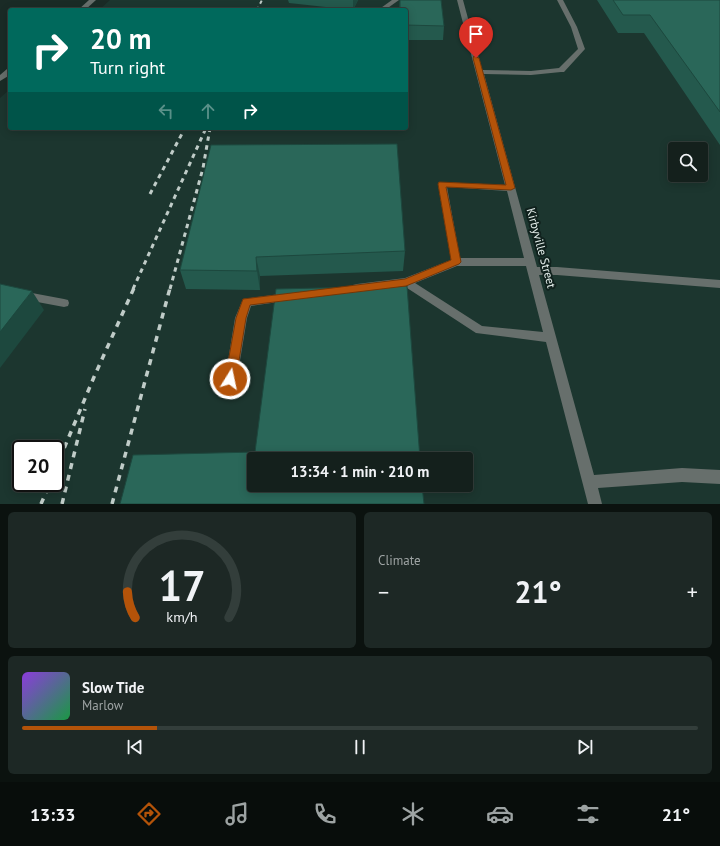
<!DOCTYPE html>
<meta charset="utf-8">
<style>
:root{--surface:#14201c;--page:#1d2825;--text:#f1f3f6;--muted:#9da3a3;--line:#333e3b;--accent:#b45309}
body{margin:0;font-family:"PT Sans",sans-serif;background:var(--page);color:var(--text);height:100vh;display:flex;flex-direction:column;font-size:15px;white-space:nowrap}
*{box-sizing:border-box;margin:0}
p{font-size:13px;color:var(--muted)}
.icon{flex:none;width:22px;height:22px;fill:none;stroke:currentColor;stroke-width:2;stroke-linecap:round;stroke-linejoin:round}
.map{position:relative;height:504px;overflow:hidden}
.details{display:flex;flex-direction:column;gap:8px;padding:8px;background:#0b120f;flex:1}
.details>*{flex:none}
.hud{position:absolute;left:8px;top:8px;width:400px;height:122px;border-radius:4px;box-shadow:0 2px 10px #0003,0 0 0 1px var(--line);background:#00695c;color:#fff;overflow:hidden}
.tools{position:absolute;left:668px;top:142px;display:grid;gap:8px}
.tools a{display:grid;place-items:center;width:40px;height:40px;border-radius:4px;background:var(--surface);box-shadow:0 2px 10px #0003,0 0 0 1px var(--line);font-size:20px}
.speed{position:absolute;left:12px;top:440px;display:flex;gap:8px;font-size:20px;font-weight:700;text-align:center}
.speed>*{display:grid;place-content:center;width:52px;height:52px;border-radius:50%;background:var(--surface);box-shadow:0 2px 10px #0003,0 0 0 1px var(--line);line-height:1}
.speed .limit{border:2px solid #111;border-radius:6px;background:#fff;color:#111}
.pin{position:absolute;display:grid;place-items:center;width:34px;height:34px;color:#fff;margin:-41px -17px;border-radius:50% 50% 50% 0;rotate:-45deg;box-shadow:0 0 4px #0007}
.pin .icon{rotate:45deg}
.me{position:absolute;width:44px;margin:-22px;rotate:10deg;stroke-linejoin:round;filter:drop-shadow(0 0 3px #0008)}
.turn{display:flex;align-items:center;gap:14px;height:84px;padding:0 16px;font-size:18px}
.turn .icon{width:52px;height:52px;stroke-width:2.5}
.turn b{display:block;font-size:28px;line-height:34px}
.lanes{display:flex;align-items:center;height:38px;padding:0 16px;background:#0003;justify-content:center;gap:20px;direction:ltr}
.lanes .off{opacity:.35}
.big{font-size:30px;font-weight:700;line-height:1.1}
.details .card{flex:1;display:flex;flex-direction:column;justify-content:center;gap:6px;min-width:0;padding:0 14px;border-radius:6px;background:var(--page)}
.details .dial{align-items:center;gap:0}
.dial svg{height:104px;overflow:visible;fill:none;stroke:var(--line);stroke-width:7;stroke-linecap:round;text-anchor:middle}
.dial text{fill:var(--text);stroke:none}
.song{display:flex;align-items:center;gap:12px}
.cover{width:48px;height:48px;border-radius:6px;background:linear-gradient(135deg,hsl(270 70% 55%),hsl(140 70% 35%))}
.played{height:4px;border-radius:2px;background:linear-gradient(90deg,var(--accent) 20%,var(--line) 20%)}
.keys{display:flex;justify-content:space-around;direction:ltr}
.heat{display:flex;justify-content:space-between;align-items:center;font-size:22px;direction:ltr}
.details .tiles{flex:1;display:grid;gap:8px;grid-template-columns:1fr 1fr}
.card:last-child{grid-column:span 2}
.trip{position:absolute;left:247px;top:452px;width:226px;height:40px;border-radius:4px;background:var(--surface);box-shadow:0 2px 10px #0003,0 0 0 1px var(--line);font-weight:700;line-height:40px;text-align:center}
.tab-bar{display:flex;height:64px;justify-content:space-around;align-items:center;background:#080d0b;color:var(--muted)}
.tab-bar .icon{width:28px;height:28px}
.tab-bar .selected{color:var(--accent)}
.tab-bar b{font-size:18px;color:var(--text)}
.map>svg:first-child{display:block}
</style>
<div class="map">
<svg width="720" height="504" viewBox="0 0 720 504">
<rect width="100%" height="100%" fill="#1a2b26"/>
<path fill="#1c362f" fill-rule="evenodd" d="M 110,0 L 720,0 L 720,504 L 0,504 L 0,98 L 10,89 L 10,128 L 406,128 L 406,10 L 99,10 ZM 675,149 L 701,149 L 701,175 L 675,175 ZM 21,449 L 55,449 L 55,483 L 21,483 ZM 254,459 L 466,459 L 466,485 L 254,485 Z"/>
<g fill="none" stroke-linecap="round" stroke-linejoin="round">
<g fill="#676f6c" fill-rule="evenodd">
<polygon points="89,0 96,0 85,10 78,10"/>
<polygon points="392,0 399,0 385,10 378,10"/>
<path d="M 457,0 L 463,0 L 482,70 L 531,71 L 559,68 L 578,49 L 571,27 L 557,0 L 563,0 L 577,27 L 585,49 L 564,72 L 561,72 L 531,75 L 484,74 L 537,267 L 557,267 L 720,280 L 720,288 L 557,275 L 539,275 L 594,475 L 682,468 L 720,470 L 720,484 L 682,482 L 598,488 L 602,504 L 588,504 L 546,342 L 476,333 L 404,286 L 357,292 L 353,291 L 352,288 L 353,285 L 357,284 L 405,278 L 451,260 L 438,184 L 439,182 L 505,185 ZM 447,187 L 507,191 L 524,258 L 460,258 ZM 457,266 L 526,266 L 543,332 L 482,326 L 415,283 Z"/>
<polygon points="7,69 10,69 10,75 0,81 0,75"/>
<polygon points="0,287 64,299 68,300 69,303 68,306 64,307 0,295"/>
<polygon points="288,293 292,294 293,297 292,300 251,306 247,318 237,379 235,383 231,384 227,383 225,379 235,318 243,299"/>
</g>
<polyline stroke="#c0ccc8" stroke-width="2" stroke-dasharray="3.5 3.5" stroke-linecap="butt" points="257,10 262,0"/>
<g stroke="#c0ccc8" stroke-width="3" stroke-dasharray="4.5 4.5" stroke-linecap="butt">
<polyline points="150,194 185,128"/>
<polyline points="133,289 206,128"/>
<polyline points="170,289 203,168 210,128"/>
</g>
<g stroke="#c0ccc8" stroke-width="3.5" stroke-dasharray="6 6" stroke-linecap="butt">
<polyline points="55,470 94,377 134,288"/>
<polyline points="41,504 50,483"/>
<polyline points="62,504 85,409"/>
<polyline points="112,504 170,288"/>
</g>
</g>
<g fill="#24594d">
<polygon points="288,0 358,0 353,10 289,3"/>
<polygon points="400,0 441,0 444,26 443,40 406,40 406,10 399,10"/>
<polygon points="597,0 720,0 720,145 644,33 618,33"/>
<polygon points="211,145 405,251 403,271 260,276 260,290 186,289 180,270"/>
</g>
<g fill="#1d483e">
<polygon points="353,0 358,0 353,10"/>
<polygon points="256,257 260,276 260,290 257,271"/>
<polygon points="32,291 44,310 0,368 0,332"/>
</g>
<g fill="#2a6759" stroke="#1d483e">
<polygon points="400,0 441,0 444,26 406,25 406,10 400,10"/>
<polygon points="613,0 720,0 720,112 650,15 623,15"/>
<polygon points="397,144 405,251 256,257 257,271 180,270 211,145"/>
<polygon points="0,284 32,291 0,332"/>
<polygon points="407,286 420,459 254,459 254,485 422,485 424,504 120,504 133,455 255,452 276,289"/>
</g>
<polygon fill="#b45309" stroke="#753606" points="474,56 479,58 515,188 511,190 446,187 461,262 459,264 406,286 250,305 246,318 236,379 234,382 230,383 227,382 225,379 236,318 243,299 405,279 451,260 438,184 439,182 506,185 473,58"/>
<g text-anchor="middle" stroke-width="4" stroke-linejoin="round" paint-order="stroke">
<g font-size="12" fill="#e3edea" stroke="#10211d">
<text transform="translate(541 248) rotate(75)" y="4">Kirbyville Street</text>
</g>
</g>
</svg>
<div class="tools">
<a><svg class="icon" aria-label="search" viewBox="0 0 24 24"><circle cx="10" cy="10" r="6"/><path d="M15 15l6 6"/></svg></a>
</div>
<div class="speed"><div class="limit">20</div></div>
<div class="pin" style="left:476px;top:58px;background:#d93025"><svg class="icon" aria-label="arrive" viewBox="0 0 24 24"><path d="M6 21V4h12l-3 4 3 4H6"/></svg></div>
<svg class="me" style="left:230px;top:379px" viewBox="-20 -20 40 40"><circle r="17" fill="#b45309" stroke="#fff" stroke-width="3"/><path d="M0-11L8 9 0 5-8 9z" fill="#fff"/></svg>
<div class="trip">13:34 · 1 min · 210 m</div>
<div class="hud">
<div class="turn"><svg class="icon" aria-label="right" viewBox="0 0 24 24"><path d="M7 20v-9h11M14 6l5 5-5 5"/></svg><div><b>20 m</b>Turn right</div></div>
<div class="lanes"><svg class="icon off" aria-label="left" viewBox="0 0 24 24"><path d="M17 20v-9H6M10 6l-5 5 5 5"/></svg><svg class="icon off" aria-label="ahead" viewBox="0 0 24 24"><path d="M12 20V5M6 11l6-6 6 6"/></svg><svg class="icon" aria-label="right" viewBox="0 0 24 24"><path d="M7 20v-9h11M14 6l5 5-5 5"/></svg></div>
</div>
</div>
<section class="details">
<div class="tiles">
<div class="card dial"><svg viewBox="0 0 100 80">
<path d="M14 69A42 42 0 1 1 86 69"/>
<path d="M14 69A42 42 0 0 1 8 49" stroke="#b45309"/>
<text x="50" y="56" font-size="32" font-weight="700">17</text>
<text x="50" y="72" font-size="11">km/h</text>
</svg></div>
<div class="card"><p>Climate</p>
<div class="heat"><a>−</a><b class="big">21°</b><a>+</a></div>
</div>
<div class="card">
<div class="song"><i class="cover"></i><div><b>Slow Tide</b><p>Marlow</p></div></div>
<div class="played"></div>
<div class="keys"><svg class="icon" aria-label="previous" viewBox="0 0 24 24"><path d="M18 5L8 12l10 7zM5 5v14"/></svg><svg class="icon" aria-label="pause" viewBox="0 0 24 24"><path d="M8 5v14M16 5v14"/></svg><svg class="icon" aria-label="next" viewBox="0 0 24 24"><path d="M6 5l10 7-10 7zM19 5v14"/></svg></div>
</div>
</div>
</section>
<nav class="tab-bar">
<b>13:33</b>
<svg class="icon selected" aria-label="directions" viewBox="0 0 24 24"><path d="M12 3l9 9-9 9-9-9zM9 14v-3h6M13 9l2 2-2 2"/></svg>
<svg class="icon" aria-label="music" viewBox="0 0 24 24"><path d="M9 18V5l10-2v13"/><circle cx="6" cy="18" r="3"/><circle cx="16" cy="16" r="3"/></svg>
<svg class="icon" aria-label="phone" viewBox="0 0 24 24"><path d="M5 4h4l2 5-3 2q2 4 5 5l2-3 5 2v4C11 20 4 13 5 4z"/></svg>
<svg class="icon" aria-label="climate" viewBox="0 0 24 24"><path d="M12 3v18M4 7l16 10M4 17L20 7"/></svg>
<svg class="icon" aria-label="car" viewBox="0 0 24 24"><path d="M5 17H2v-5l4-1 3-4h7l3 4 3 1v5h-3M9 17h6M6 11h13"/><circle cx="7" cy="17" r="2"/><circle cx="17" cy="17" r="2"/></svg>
<svg class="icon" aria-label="filters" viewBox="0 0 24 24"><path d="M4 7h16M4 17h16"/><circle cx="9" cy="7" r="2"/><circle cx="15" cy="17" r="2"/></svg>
<b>21°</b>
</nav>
